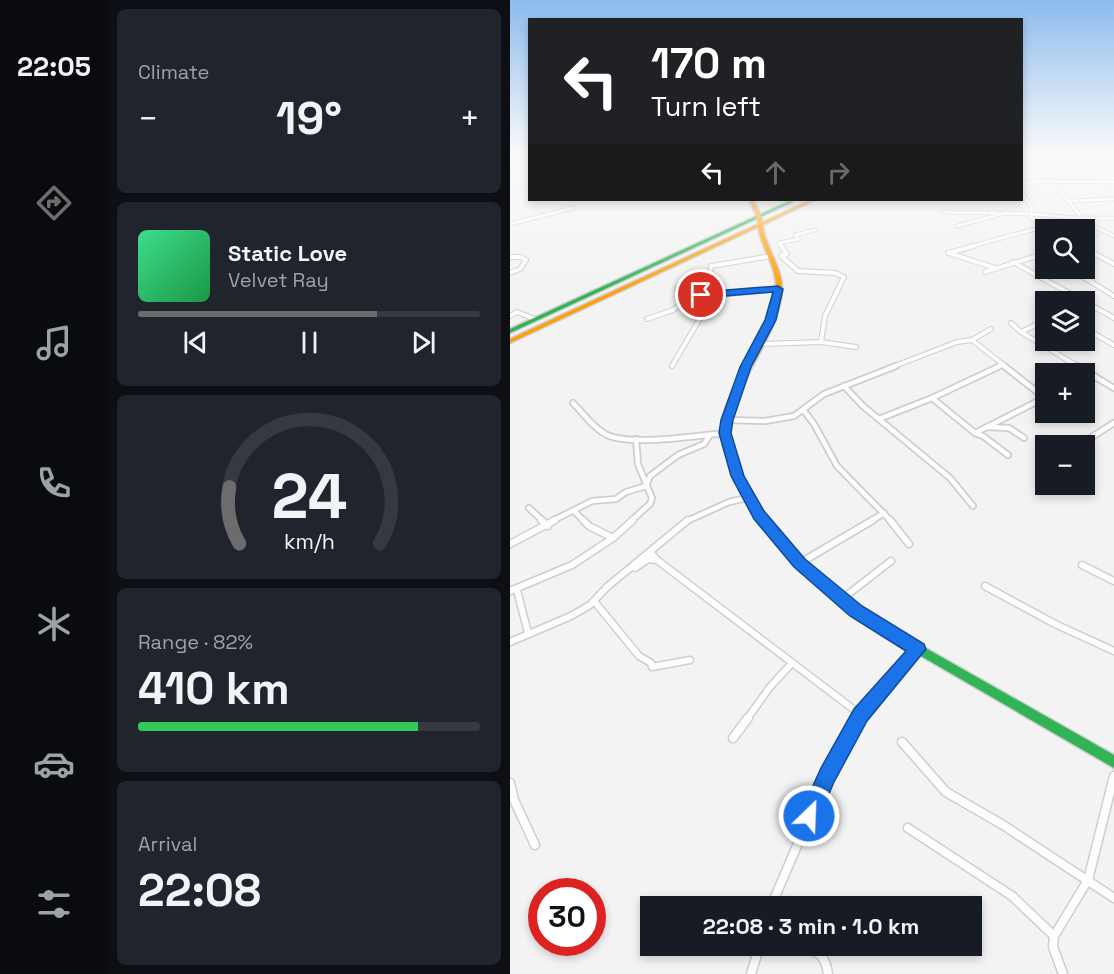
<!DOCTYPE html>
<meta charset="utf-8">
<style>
:root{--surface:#171b24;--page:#20242c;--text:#f1f3f6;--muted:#9ea1a6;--line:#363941;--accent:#6d6c6d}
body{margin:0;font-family:"Space Grotesk",sans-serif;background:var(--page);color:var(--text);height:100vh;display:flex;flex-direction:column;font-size:22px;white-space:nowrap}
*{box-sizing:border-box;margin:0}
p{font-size:20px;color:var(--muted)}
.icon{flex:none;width:33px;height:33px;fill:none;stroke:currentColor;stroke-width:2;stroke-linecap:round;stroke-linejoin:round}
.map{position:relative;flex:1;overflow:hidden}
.panel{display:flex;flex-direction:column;gap:9px;padding:9px;background:#0d0f14;width:402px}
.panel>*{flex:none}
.guide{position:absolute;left:18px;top:18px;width:495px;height:183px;border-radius:0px;box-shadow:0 3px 9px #0003;background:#202124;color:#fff;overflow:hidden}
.controls{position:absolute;left:525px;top:219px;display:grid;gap:12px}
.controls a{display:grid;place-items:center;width:60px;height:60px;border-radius:0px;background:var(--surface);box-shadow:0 3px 9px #0003;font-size:30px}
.speed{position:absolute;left:18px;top:878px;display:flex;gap:12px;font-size:30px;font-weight:700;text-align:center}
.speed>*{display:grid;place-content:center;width:78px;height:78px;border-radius:50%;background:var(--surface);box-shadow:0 3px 9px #0003;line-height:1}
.speed .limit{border:9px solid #d22;background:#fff;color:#111}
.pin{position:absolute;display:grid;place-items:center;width:51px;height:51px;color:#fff;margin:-26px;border:3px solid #fff;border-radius:50%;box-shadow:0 2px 6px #0007}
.me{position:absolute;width:66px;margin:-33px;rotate:24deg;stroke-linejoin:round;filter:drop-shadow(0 0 4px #0008)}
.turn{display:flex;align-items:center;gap:21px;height:126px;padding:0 24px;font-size:27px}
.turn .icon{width:78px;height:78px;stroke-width:2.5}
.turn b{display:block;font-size:42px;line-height:51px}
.lanes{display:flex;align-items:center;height:57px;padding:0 24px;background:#0003;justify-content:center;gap:30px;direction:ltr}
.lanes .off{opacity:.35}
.big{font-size:45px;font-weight:600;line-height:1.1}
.panel .card{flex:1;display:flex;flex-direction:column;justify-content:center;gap:9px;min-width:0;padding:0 21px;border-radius:9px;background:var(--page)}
.panel .dial{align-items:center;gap:0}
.dial svg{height:156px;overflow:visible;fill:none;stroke:var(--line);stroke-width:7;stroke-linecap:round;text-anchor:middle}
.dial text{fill:var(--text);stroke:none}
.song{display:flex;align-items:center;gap:18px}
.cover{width:72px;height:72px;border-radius:9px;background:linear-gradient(135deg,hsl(150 70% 55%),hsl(140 70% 35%))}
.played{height:6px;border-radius:3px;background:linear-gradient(90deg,var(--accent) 70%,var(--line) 70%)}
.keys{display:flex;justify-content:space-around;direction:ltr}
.heat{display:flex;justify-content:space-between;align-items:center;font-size:33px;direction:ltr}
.charge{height:9px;border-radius:4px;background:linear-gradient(90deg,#34c759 82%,var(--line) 0)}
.trip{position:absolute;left:130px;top:896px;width:342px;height:60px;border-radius:0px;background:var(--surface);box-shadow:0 3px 9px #0003;font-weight:600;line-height:60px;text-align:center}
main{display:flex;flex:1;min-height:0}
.dock{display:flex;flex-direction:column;width:108px;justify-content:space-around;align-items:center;background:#090b0e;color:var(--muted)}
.dock .icon{width:42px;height:42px}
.dock .on{color:var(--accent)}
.dock b{font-size:27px;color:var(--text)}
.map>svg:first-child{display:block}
</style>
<main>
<nav class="dock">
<b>22:05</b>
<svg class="icon on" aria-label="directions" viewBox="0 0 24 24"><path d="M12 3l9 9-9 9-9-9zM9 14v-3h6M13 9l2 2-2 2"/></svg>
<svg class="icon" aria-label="music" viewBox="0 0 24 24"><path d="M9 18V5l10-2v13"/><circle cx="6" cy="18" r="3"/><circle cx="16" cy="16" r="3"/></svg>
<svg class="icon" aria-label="phone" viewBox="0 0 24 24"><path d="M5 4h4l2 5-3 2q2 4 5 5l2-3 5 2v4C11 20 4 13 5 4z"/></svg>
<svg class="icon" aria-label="climate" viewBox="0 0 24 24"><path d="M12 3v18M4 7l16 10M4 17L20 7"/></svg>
<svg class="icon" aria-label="car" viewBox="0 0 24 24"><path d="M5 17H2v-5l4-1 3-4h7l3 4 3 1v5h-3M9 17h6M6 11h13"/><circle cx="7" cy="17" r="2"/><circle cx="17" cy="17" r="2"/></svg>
<svg class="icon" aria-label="filters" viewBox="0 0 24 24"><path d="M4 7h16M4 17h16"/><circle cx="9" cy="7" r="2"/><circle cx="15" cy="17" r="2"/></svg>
</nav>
<section class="panel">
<div class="card"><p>Climate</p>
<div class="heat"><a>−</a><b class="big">19°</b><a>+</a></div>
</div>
<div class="card">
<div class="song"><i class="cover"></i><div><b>Static Love</b><p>Velvet Ray</p></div></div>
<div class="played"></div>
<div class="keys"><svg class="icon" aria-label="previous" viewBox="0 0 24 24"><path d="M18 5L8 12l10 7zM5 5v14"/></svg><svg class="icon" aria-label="pause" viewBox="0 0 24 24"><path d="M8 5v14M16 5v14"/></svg><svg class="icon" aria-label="next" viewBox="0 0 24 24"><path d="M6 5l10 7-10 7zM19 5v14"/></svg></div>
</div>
<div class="card dial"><svg viewBox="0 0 100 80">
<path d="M14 69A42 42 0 1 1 86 69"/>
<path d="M14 69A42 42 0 0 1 9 40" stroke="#6d6c6d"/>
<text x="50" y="56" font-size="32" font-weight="700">24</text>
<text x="50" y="72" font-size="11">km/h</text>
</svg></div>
<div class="card"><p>Range · 82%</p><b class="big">410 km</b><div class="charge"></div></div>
<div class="card"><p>Arrival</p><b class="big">22:08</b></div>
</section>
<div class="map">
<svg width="604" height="974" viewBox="0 0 604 974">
<rect width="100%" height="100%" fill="#f4f3f4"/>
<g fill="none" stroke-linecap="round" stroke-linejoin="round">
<defs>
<g id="street-far4">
<polyline points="512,155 525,181"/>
<polyline points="512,165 591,167"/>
<polyline points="0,171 20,166"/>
<polyline points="512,183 523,183 524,181 604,182"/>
<polyline points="0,187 3,186"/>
<polyline points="548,189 572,218"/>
<polyline points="512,193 522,207 521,218 540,230"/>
<polyline points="558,201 604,199"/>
<polyline points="433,212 487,213"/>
<polyline points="567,218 604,218"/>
<polyline points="0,224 63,208"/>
<polyline points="447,226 495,213 522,214 566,218 604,236"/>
<polyline points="272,247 269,243 289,239 285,235 305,230"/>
<polyline points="458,247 533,227"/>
</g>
<g id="street-far3">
<polyline points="271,246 277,254 271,256 288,271 325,273 334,277 315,316 311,342"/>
<polyline points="574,248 604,264"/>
<polyline points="438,253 464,246"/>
<polyline points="439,253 485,268"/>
<polyline points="0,257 11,257 16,260 10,269 0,273"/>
<polyline points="503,262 604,318"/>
<polyline points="559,268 604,296"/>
<polyline points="475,272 536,253"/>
<polyline points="178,298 167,290 168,287 200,273 201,266 261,256"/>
<polyline points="0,316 7,312 25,319"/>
<polyline points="137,319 163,310 178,298 269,289"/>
<polyline points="536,320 511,332 569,367"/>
<polyline points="501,323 511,332"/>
<polyline points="574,328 604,345"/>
<polyline points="462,340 496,367"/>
<polyline points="249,344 311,342 346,347"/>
<polyline points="162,366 189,320 199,295"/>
<polyline points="382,367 447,342 462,340 481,329"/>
<polyline points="487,367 493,364"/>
</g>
<g id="street-far2">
<polyline points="494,366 535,398"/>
<polyline points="567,366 604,388"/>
<polyline points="334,386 353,406 440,478 463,506"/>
<polyline points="422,398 465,433 473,436 498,455"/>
<path d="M 63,403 C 74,414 83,428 97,435 C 121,446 188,436 215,433"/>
<polyline points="294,411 304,424 327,466 381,521"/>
<polyline points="369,419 422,398 490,366"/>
<polyline points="217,420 255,421 284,416 314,394 386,366"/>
<polyline points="477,427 499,428 514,438"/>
<polyline points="465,433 536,397"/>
<polyline points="572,443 604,423"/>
<polyline points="19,508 33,521"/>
<polyline points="64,511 74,521"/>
<polyline points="42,521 82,501 106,499 116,492 136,486 140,476 168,455 194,444 200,435"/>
<polyline points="121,521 140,504 142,498 128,464 126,439"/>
<polyline points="177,521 219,502 237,498"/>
<polyline points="361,521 374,513"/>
</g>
<g id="street-far1">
<polyline points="31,520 38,526"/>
<polyline points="73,520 79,526 103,538"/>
<polyline points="380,520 399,544"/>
<polyline points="0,544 45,520"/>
<polyline points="140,552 147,560 351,715 349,719"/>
<polyline points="290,563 363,520"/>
<polyline points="572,565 604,581"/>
<polyline points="125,568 138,559 147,560"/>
<polyline points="475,586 545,624 604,651"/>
<polyline points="7,590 18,633"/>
<polyline points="0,591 62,565 103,538 123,520"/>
<polyline points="332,599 381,561"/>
<polyline points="84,601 129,656 141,663 142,667 180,660"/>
<polyline points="0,642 61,616 80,605 97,587 178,520"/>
<polyline points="351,715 408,649"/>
<polyline points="237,719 260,687 282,663"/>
</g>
<g id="street">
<polyline points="223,738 238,718"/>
<polyline points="392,742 436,792 493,825 604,898"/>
<polyline points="0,783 4,800 25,845"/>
<polyline points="398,828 502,896 544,936"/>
<polyline points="261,906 303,809 349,718"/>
<path d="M 288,945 C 307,953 315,952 318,974"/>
<polyline points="241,974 250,945"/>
<polyline points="553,974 543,947 544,936 578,880 604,776"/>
</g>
<g id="fast">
<polygon points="279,201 283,202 0,333 0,329"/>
<polygon points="333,596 336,597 349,608 412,646 604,755 604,768 404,652 343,614 330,603 328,600 330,597"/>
</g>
<path id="slow" d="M 239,200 L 243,200 L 250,213 L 253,222 L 300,200 L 305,200 L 253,225 C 255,248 273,267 272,290 C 270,324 244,360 230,391 C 225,403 220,417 219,430 C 218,440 223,452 226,461 C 245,519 292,559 336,597 L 338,600 L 336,603 L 333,604 L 330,603 C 283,562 237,521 218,460 C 215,452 212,443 211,434 C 211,416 220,397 227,381 C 240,353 265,320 266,289 C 267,267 251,248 248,227 L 0,343 L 0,339 L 248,224 L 246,215 Z"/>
</defs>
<use href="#street-far4" stroke="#cfcecf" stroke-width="4.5"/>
<use href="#street-far3" stroke="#cfcecf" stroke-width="6"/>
<use href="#street-far2" stroke="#cfcecf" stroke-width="8"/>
<use href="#street-far1" stroke="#cfcecf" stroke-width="9"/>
<use href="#street" stroke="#cfcecf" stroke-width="11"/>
<use href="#fast" stroke="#cfcecf" stroke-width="3"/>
<use href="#slow" stroke="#cfcecf" stroke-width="3"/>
<use href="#street-far4" stroke="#fdfdfd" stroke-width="3"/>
<use href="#street-far3" stroke="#fdfdfd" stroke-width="4"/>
<use href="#street-far2" stroke="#fdfdfd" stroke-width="4.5"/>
<use href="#street-far1" stroke="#fdfdfd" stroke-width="6"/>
<use href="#street" stroke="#fdfdfd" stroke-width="8"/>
<use href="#fast" fill="#30b455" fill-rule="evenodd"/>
<use href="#slow" fill="#ff9f0a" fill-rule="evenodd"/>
</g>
<linearGradient id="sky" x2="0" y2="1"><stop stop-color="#8cbbee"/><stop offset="0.53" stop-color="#fafafa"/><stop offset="1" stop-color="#fafafa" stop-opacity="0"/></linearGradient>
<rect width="604" height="290" fill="url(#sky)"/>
<polygon fill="#1a73e8" stroke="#114b97" stroke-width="1.5" points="268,286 273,289 266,320 241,367 223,420 221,433 234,476 254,511 295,559 352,606 414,644 416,649 357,721 324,782 306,824 299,827 292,824 289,816 311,768 344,709 396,651 340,616 284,567 244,519 221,476 209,433 211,420 230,367 255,320 263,292 191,298 187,295 191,292"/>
</svg>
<div class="controls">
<a><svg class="icon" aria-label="search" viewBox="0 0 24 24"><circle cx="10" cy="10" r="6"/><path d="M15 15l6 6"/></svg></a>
<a><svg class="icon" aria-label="layers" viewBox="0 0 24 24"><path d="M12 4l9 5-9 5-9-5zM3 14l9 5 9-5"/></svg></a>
<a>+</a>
<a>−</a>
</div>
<div class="speed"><div class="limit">30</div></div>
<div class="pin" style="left:191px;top:295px;background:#d93025"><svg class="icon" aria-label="arrive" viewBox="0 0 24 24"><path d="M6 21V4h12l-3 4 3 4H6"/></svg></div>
<svg class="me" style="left:299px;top:816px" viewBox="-20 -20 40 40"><circle r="17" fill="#1a73e8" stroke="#fff" stroke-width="3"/><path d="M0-11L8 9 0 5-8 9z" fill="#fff"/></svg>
<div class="trip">22:08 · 3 min · 1.0 km</div>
<div class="guide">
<div class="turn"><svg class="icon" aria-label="left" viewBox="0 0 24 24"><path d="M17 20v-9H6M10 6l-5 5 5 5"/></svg><div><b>170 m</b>Turn left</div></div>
<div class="lanes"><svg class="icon" aria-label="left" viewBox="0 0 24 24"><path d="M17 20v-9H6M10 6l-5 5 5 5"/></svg><svg class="icon off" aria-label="ahead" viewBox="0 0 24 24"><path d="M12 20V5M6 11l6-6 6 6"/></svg><svg class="icon off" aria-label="right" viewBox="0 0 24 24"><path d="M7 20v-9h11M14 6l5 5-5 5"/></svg></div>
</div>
</div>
</main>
